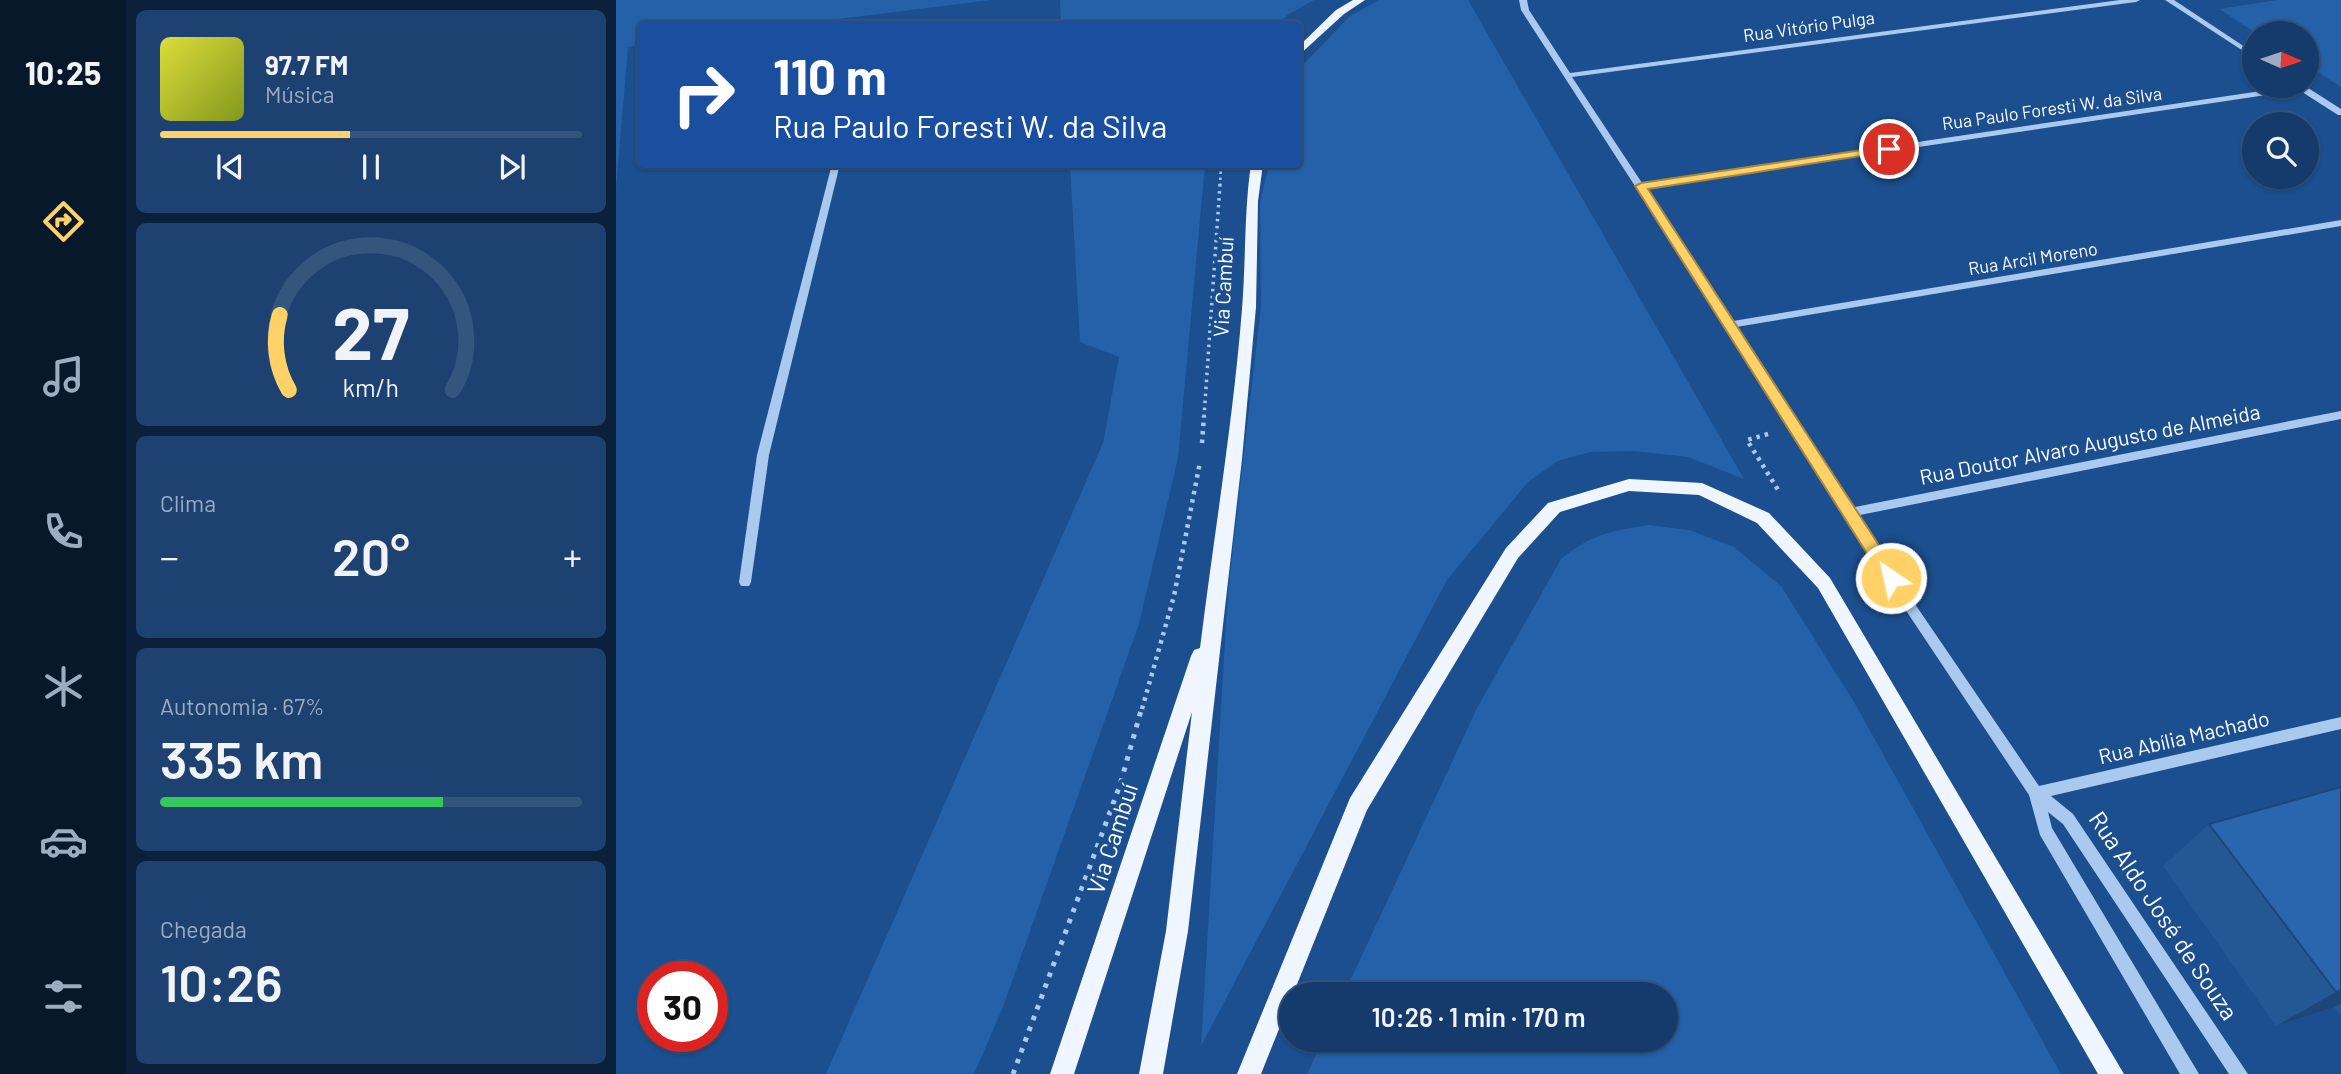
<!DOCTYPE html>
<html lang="pt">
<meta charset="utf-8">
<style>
:root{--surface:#143b6b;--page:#1d4271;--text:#f1f3f6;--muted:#9dadc1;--line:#33557e;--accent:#ffd166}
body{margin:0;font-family:Barlow,sans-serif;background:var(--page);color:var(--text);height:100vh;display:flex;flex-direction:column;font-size:26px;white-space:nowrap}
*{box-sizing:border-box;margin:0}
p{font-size:23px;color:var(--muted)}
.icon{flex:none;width:38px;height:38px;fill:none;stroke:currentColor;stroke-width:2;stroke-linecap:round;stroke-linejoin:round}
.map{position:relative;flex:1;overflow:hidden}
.details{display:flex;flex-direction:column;gap:10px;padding:10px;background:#0b203b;width:490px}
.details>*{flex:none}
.top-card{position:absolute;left:21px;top:21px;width:665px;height:147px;border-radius:7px;box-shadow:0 2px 5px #0004,0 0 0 2px var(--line);background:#1a4fa0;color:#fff;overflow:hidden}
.needle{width:46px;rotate:93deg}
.tools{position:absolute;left:1626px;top:21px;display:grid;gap:14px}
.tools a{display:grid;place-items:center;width:77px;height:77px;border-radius:50%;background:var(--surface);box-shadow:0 2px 5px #0004,0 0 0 2px var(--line);font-size:35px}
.speed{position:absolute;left:21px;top:961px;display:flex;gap:14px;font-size:35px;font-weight:700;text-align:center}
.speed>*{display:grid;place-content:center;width:91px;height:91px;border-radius:50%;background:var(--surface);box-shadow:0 2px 5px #0004,0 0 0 2px var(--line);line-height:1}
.speed .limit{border:10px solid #d22;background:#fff;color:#111}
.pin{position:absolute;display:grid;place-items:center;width:60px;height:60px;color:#fff;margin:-30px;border:4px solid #fff;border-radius:50%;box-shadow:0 2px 7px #0007}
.me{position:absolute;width:77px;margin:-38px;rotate:326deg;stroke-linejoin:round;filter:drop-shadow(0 0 5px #0008)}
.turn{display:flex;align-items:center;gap:24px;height:147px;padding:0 21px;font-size:32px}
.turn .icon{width:91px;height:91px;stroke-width:2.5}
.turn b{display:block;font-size:49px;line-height:60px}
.big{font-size:52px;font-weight:600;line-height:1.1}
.details .tile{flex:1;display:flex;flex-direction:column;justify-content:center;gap:10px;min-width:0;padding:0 24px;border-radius:10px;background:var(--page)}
.details .dial{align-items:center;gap:0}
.dial svg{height:182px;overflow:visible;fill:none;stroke:var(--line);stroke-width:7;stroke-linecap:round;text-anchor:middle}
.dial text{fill:var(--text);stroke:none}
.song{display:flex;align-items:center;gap:21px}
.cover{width:84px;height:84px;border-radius:10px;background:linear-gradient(135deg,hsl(60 70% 55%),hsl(70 70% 35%))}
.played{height:7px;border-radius:4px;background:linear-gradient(90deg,var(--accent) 45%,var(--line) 45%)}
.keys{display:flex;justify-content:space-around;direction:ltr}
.heat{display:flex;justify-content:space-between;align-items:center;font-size:38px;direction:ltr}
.charge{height:10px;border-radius:5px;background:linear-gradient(90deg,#34c759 67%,var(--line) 0)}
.trip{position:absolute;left:663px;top:982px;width:399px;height:70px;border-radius:35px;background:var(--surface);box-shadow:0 2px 5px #0004,0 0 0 2px var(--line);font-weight:600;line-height:70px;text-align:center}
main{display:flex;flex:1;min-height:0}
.tab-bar{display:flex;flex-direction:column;width:126px;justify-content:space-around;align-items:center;background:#08182b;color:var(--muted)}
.tab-bar .icon{width:49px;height:49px}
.tab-bar .on{color:var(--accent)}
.tab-bar b{font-size:32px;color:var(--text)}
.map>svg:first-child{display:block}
</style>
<main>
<nav class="tab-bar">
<b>10:25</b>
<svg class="icon on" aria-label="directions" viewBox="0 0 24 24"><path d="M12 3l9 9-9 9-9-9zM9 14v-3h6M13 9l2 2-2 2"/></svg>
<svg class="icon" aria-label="music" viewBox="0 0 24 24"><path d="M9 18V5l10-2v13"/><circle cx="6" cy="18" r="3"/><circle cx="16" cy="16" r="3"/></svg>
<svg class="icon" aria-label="phone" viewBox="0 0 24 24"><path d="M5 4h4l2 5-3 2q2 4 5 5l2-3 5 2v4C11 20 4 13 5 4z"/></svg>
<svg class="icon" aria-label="climate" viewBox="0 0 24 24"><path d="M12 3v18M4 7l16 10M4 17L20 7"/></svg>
<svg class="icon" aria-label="car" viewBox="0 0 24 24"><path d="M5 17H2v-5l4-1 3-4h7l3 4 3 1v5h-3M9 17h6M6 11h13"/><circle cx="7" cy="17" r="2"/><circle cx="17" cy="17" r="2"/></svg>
<svg class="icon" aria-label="filters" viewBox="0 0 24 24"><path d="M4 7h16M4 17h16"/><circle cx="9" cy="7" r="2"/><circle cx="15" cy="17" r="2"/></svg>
</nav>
<section class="details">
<div class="tile">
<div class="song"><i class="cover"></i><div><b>97.7 FM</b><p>Música</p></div></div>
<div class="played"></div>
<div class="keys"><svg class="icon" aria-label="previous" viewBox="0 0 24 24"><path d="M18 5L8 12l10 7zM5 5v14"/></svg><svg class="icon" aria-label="pause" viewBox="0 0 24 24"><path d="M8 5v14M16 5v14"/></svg><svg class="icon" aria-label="next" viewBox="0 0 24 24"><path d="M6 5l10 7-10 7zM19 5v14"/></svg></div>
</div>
<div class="tile dial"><svg viewBox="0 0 100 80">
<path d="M14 69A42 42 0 1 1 86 69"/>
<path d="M14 69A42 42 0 0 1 10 36" stroke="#ffd166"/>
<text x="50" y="56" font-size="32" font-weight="700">27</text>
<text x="50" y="72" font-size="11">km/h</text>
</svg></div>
<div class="tile"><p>Clima</p>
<div class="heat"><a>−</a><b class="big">20°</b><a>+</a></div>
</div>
<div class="tile"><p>Autonomia · 67%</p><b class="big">335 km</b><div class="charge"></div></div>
<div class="tile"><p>Chegada</p><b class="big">10:26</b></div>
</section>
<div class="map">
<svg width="1725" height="1074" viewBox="0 0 1725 1074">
<rect width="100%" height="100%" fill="#1b4f8f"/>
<g fill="#2461a8">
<polygon points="0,0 375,0 183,24 24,24 24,45 12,47 0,189"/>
<polygon points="444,0 698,0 673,14 661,24 445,24"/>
<polygon points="763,0 852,0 1128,479 1072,457 1017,451 974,452 942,461 912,482 831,580 585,1046 612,591 645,306 644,202 653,165 682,164 683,69 734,16"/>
<polygon points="1661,0 1725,0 1725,87 1691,65 1690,33 1640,33 1603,9"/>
<polygon points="454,165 589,165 562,458 523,624 387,1007 358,1074 210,1074 487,443 503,357 464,342"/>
<path d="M 1033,525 L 1073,530 L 1118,547 L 1165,586 L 1238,702 L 1445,1074 L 691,1074 L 707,1040 L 1050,1040 L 1050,994 L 728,994 L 861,708 L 945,559 C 974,535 996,530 1033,525 Z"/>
</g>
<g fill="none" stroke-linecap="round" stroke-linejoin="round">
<polyline stroke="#a9c9ee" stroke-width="2.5" stroke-dasharray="2.5 3.5" stroke-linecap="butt" points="604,186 605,164"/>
<polyline stroke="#a9c9ee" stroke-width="3.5" stroke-dasharray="2.5 4.5" stroke-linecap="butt" points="588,417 604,184"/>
<g stroke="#a9c9ee" stroke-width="4.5" stroke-dasharray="3.5 5" stroke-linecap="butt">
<polyline points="1152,434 1131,440 1164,493"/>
<polyline points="586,443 588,416"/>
<polyline points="526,709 558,596 584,462"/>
</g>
<polyline stroke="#a9c9ee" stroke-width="5" stroke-dasharray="4.5 7" stroke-linecap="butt" points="397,1074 504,785 526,707"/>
<g fill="#a9c9ee" fill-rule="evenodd">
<polygon points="903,0 911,0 913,10 954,73 1504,0 1524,0 1520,2 956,77 1026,183 1679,86 1689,86 1725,109 1725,115 1722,115 1683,90 1029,188 1117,321 1725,220 1725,226 1120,327 1234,508 1725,411 1725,419 1239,516 1423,786 1725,717 1725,729 1435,796 1457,814 1632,1074 1613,1074 1447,824 1432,812 1436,828 1583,1074 1564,1074 1424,835 1413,795 1227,516 1109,325 905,10"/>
<polygon points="1549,0 1558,0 1638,53 1638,58"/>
<polygon points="216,164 224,164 153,455 135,582 133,586 125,586 123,582 141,455"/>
</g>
<g fill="#f0f6ff" fill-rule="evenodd">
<polygon points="737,0 749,0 728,14 682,56 682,47 720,10"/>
<path d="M 635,164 L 647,164 L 642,201 L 640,307 L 626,459 L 572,931 L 547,1074 L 523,1074 L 550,931 L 576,712 L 458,1074 L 434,1074 L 575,656 L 578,650 L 584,648 C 598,535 617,422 626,309 C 630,260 628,212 635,164 Z"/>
<polygon points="1013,479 1086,483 1153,513 1214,578 1508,1074 1482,1074 1202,588 1141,523 1083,495 1013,491 944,512 902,558 751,810 645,1074 621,1074 734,798 890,548 932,503"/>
</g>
</g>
<polygon fill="#245895" points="1725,787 1725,1016 1718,1007 1660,1026 1547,866 1593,824"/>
<polygon fill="#1d4779" points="1725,990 1725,1004 1718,1007 1660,1026 1720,992"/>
<polygon fill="#2a66ad" stroke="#1d4779" stroke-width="2" points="1725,787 1725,990 1720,992 1593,824"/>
<polygon fill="#ffd166" stroke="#a68842" stroke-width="2" points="1273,146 1277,147 1277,151 1032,189 1281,573 1283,578 1281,582 1269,582 1019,186 1025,183"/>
<g text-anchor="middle" stroke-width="7" stroke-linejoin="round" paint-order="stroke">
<g font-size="18" fill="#fff" stroke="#1b4f8f">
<text transform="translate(1193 27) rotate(-8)" y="6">Rua Vitório Pulga</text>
<text transform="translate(1436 109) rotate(-8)" y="6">Rua Paulo Foresti W. da Silva</text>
<text transform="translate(1417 259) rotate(-9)" y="6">Rua Arcil Moreno</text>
</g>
<g font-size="21" fill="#fff" stroke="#1b4f8f">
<text transform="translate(608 287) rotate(-87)" y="7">Via Cambuí</text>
<text transform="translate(1474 445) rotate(-11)" y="7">Rua Doutor Alvaro Augusto de Almeida</text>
<text transform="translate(1568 738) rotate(-13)" y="7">Rua Abília Machado</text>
</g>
<g font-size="24" fill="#fff" stroke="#1b4f8f">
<text transform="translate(497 839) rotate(-72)" y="8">Via Cambuí</text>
<text transform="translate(1547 916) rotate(56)" y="8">Rua Aldo José de Souza</text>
</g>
</g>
</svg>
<div class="tools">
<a><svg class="needle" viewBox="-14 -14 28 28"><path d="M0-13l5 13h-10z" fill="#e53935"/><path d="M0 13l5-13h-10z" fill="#9dadc1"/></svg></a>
<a><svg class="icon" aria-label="search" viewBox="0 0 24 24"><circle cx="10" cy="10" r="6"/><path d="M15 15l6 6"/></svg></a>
</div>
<div class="speed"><div class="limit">30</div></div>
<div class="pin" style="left:1273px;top:149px;background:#d93025"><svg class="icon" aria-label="arrive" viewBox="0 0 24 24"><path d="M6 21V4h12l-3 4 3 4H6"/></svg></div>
<svg class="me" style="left:1275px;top:578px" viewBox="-20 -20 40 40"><circle r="17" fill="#ffd166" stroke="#fff" stroke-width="3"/><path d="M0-11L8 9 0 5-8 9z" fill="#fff"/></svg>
<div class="trip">10:26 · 1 min · 170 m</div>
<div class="top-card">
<div class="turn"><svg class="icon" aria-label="right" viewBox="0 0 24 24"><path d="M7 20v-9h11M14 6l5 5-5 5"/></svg><div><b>110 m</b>Rua Paulo Foresti W. da Silva</div></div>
</div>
</div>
</main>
